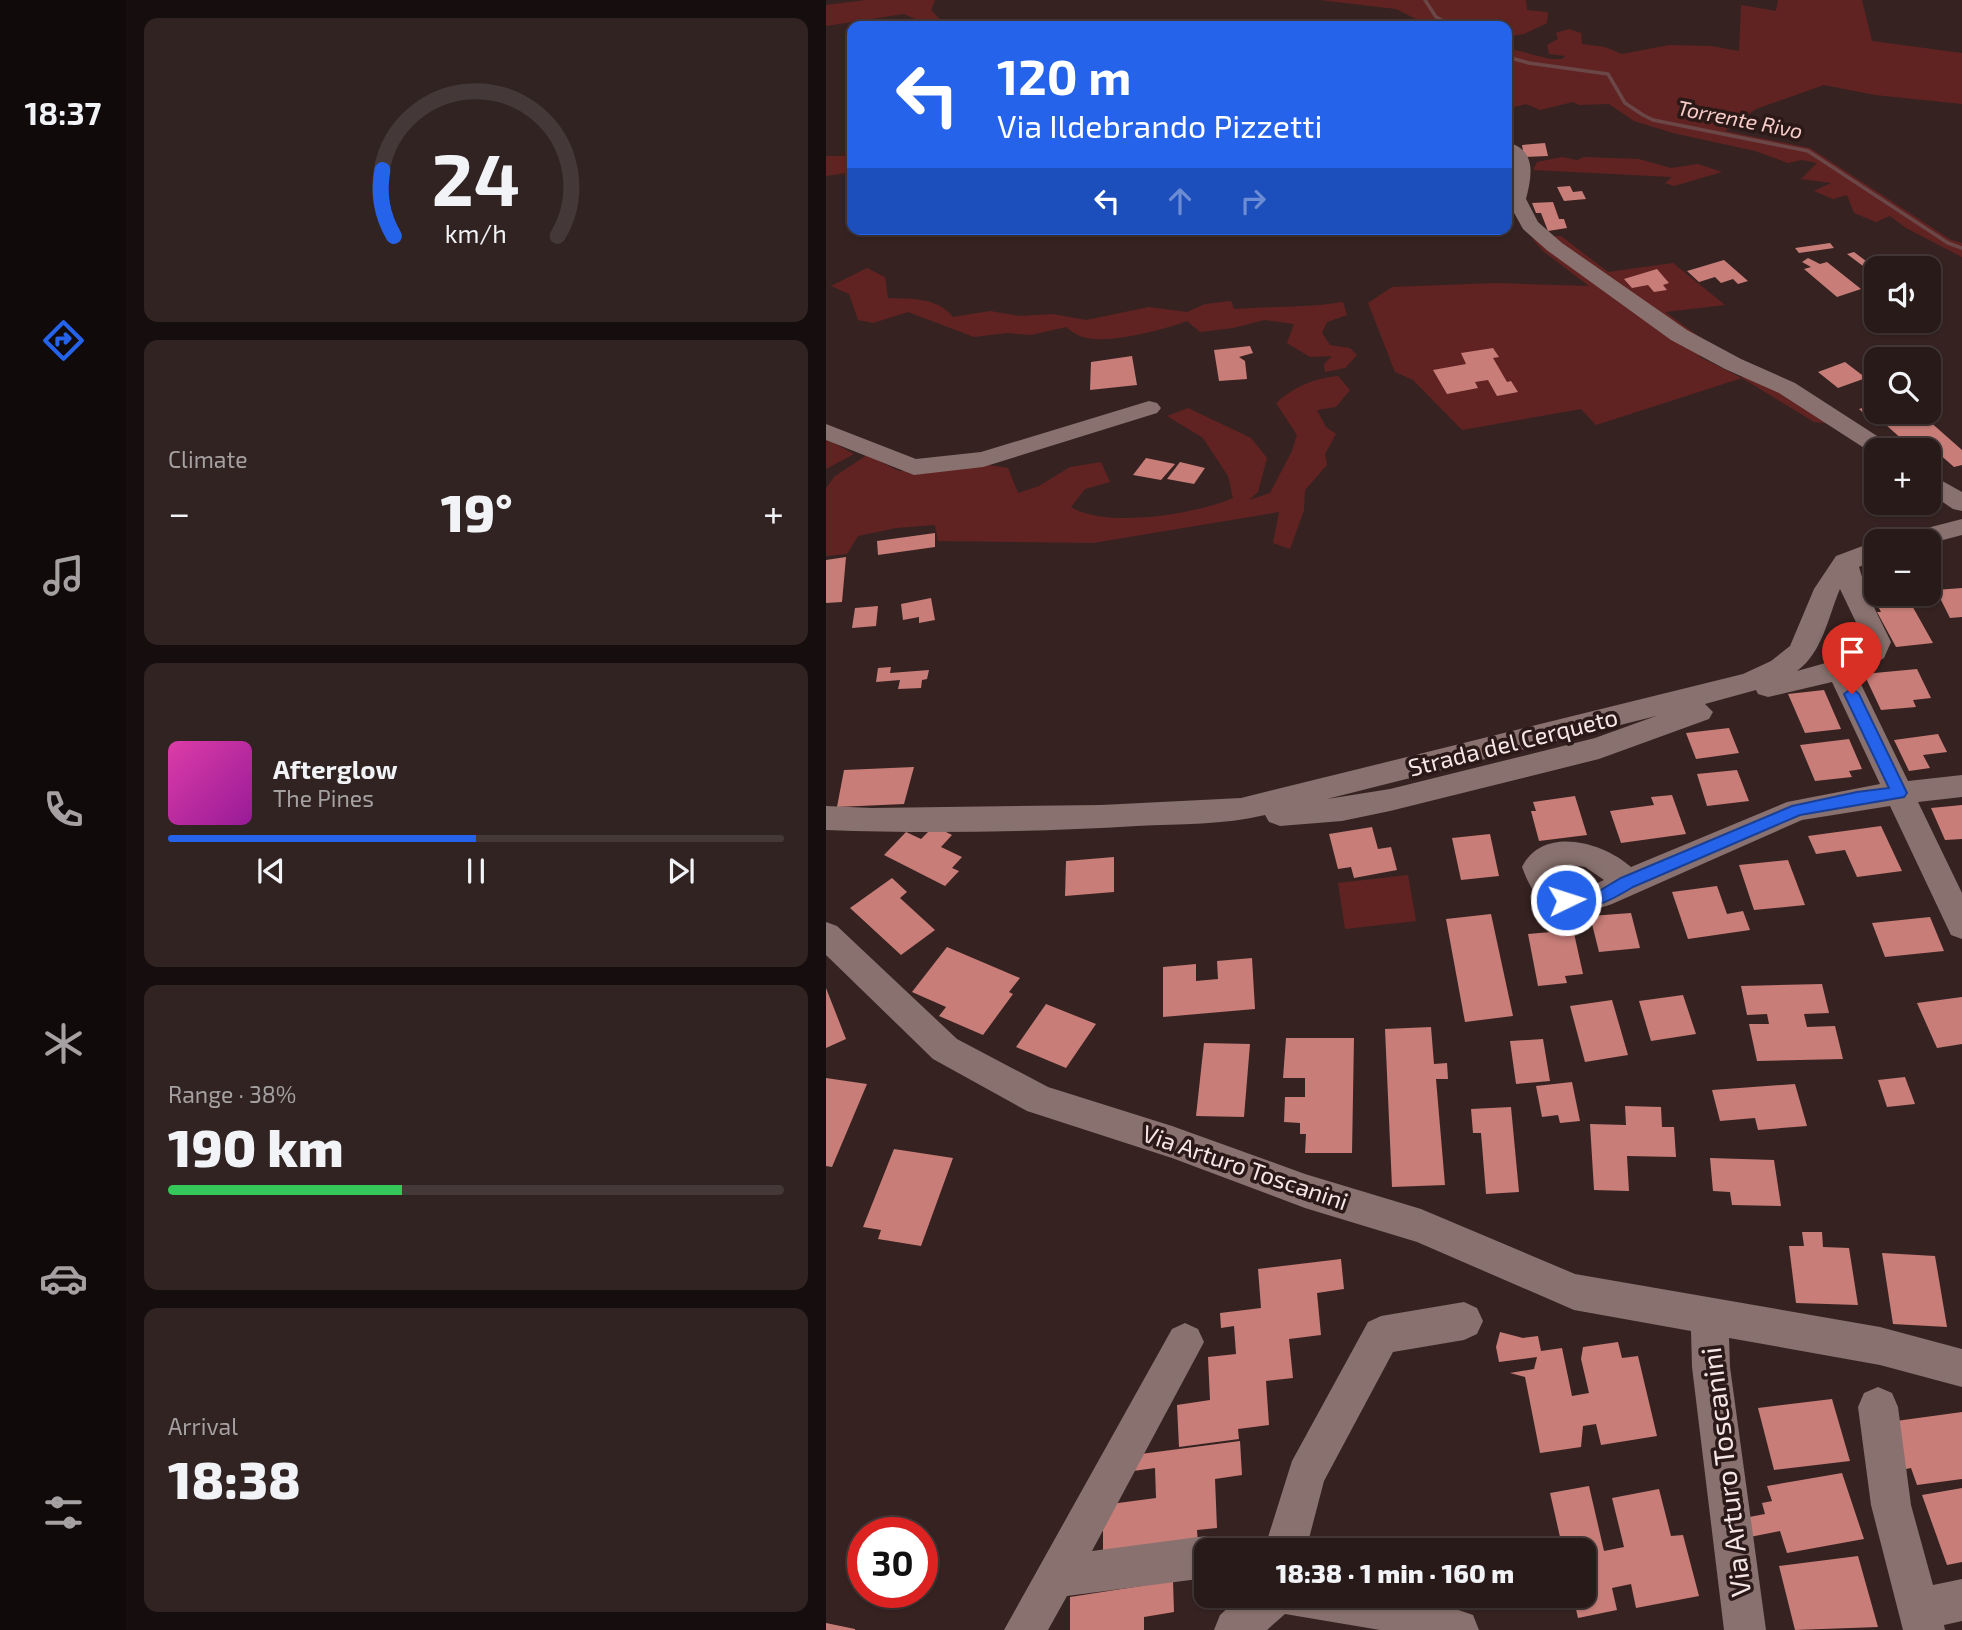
<!DOCTYPE html>
<meta charset="utf-8">
<style>
:root{--surface:#281a19;--page:#302322;--text:#f1f3f6;--muted:#a5a1a2;--line:#443838;--accent:#2563eb}
body{margin:0;font-family:"Exo 2",sans-serif;background:var(--page);color:var(--text);height:100vh;display:flex;flex-direction:column;font-size:26px;white-space:nowrap}
*{box-sizing:border-box;margin:0}
p{font-size:23px;color:var(--muted)}
.icon{flex:none;width:38px;height:38px;fill:none;stroke:currentColor;stroke-width:2;stroke-linecap:round;stroke-linejoin:round}
.map{position:relative;flex:1;overflow:hidden}
.side{display:flex;flex-direction:column;gap:18px;padding:18px;background:#160e0e;width:700px}
.side>*{flex:none}
.banner{position:absolute;left:21px;top:21px;width:665px;height:214px;border-radius:14px;box-shadow:0 2px 5px #0004,0 0 0 2px var(--line);background:#2563eb;color:#fff;overflow:hidden}
.controls{position:absolute;left:1038px;top:256px;display:grid;gap:14px}
.controls a{display:grid;place-items:center;width:77px;height:77px;border-radius:14px;background:var(--surface);box-shadow:0 2px 5px #0004,0 0 0 2px var(--line);font-size:35px}
.speed{position:absolute;left:21px;top:1517px;display:flex;gap:14px;font-size:35px;font-weight:700;text-align:center}
.speed>*{display:grid;place-content:center;width:91px;height:91px;border-radius:50%;background:var(--surface);box-shadow:0 2px 5px #0004,0 0 0 2px var(--line);line-height:1}
.speed .limit{border:10px solid #d22;background:#fff;color:#111}
.pin{position:absolute;display:grid;place-items:center;width:60px;height:60px;color:#fff;margin:-72px -30px;border-radius:50% 50% 50% 0;rotate:-45deg;box-shadow:0 0 7px #0007}
.pin .icon{rotate:45deg}
.me{position:absolute;width:77px;margin:-38px;rotate:86deg;stroke-linejoin:round;filter:drop-shadow(0 0 5px #0008)}
.turn{display:flex;align-items:center;gap:24px;height:147px;padding:0 35px;font-size:32px}
.turn .icon{width:91px;height:91px;stroke-width:2.5}
.turn b{display:block;font-size:49px;line-height:60px}
.lanes{display:flex;align-items:center;height:66px;padding:0 35px;background:#0003;justify-content:center;gap:35px;direction:ltr}
.lanes .off{opacity:.35}
.big{font-size:52px;font-weight:800;line-height:1.1}
.side .tile{flex:1;display:flex;flex-direction:column;justify-content:center;gap:10px;min-width:0;padding:0 24px;border-radius:14px;background:var(--page)}
.side .dial{align-items:center;gap:0}
.dial svg{height:182px;overflow:visible;fill:none;stroke:var(--line);stroke-width:7;stroke-linecap:round;text-anchor:middle}
.dial text{fill:var(--text);stroke:none}
.song{display:flex;align-items:center;gap:21px}
.cover{width:84px;height:84px;border-radius:10px;background:linear-gradient(135deg,hsl(320 70% 55%),hsl(300 70% 35%))}
.played{height:7px;border-radius:4px;background:linear-gradient(90deg,var(--accent) 50%,var(--line) 50%)}
.keys{display:flex;justify-content:space-around;direction:ltr}
.heat{display:flex;justify-content:space-between;align-items:center;font-size:38px;direction:ltr}
.charge{height:10px;border-radius:5px;background:linear-gradient(90deg,#34c759 38%,var(--line) 0)}
.trip{position:absolute;left:368px;top:1538px;width:402px;height:70px;border-radius:14px;background:var(--surface);box-shadow:0 2px 5px #0004,0 0 0 2px var(--line);font-weight:800;line-height:70px;text-align:center}
main{display:flex;flex:1;min-height:0}
.dock{display:flex;flex-direction:column;width:126px;justify-content:space-around;align-items:center;background:#100a0a;color:var(--muted)}
.dock .icon{width:49px;height:49px}
.dock .on{color:var(--accent)}
.dock b{font-size:32px;color:var(--text)}
.map>svg:first-child{display:block}
</style>
<main>
<nav class="dock">
<b>18:37</b>
<svg class="icon on" aria-label="directions" viewBox="0 0 24 24"><path d="M12 3l9 9-9 9-9-9zM9 14v-3h6M13 9l2 2-2 2"/></svg>
<svg class="icon" aria-label="music" viewBox="0 0 24 24"><path d="M9 18V5l10-2v13"/><circle cx="6" cy="18" r="3"/><circle cx="16" cy="16" r="3"/></svg>
<svg class="icon" aria-label="phone" viewBox="0 0 24 24"><path d="M5 4h4l2 5-3 2q2 4 5 5l2-3 5 2v4C11 20 4 13 5 4z"/></svg>
<svg class="icon" aria-label="climate" viewBox="0 0 24 24"><path d="M12 3v18M4 7l16 10M4 17L20 7"/></svg>
<svg class="icon" aria-label="car" viewBox="0 0 24 24"><path d="M5 17H2v-5l4-1 3-4h7l3 4 3 1v5h-3M9 17h6M6 11h13"/><circle cx="7" cy="17" r="2"/><circle cx="17" cy="17" r="2"/></svg>
<svg class="icon" aria-label="filters" viewBox="0 0 24 24"><path d="M4 7h16M4 17h16"/><circle cx="9" cy="7" r="2"/><circle cx="15" cy="17" r="2"/></svg>
</nav>
<section class="side">
<div class="tile dial"><svg viewBox="0 0 100 80">
<path d="M14 69A42 42 0 1 1 86 69"/>
<path d="M14 69A42 42 0 0 1 9 40" stroke="#2563eb"/>
<text x="50" y="56" font-size="32" font-weight="700">24</text>
<text x="50" y="72" font-size="11">km/h</text>
</svg></div>
<div class="tile"><p>Climate</p>
<div class="heat"><a>−</a><b class="big">19°</b><a>+</a></div>
</div>
<div class="tile">
<div class="song"><i class="cover"></i><div><b>Afterglow</b><p>The Pines</p></div></div>
<div class="played"></div>
<div class="keys"><svg class="icon" aria-label="previous" viewBox="0 0 24 24"><path d="M18 5L8 12l10 7zM5 5v14"/></svg><svg class="icon" aria-label="pause" viewBox="0 0 24 24"><path d="M8 5v14M16 5v14"/></svg><svg class="icon" aria-label="next" viewBox="0 0 24 24"><path d="M6 5l10 7-10 7zM19 5v14"/></svg></div>
</div>
<div class="tile"><p>Range · 38%</p><b class="big">190 km</b><div class="charge"></div></div>
<div class="tile"><p>Arrival</p><b class="big">18:38</b></div>
</section>
<div class="map">
<svg width="1136" height="1630" viewBox="0 0 1136 1630">
<rect width="100%" height="100%" fill="#362321"/>
<g fill="#612322">
<polygon points="40,0 109,0 105,10 120,26 99,26 98,23 78,14 0,26 0,5"/>
<polygon points="494,0 700,0 701,10 722,12 721,23 698,34 681,37 681,26 604,26 570,9"/>
<polygon points="952,0 1036,0 1046,41 1136,53 1136,104 1049,95 998,85 930,109 899,131 984,148 1125,240 1136,243 1136,257 1080,228 1064,216 1050,222 1028,213 1021,195 1007,199 988,191 1005,183 975,179 991,163 976,160 962,163 929,151 847,133 808,121 783,104 753,105 747,102 714,110 700,104 681,109 681,48 724,59 736,59 739,56 723,54 721,45 732,39 730,33 743,29 755,33 756,44 779,47 796,54 843,45 885,46 913,51 915,5 950,11"/>
<polygon points="0,156 26,156 26,172 0,176"/>
<polygon points="736,157 751,160 758,157 813,159 845,168 872,164 896,172 848,186 839,183 846,177 707,170 711,162"/>
<polygon points="715,236 735,236 782,272 847,263 899,305 839,312 893,351 872,356 916,378 923,368 1006,424 988,422 916,378 770,425 755,409 636,430 587,380 569,372 542,303 566,287 670,283 763,286 717,251 706,238"/>
<path d="M 41,268 L 59,277 L 62,298 C 86,299 111,297 127,317 L 164,311 L 194,316 L 226,314 L 260,320 L 323,307 L 361,312 L 379,304 L 405,301 L 408,309 C 445,306 481,308 517,302 L 521,315 L 501,322 L 496,333 L 504,345 L 524,348 L 531,355 L 519,368 L 499,372 L 498,364 L 506,356 L 484,357 L 461,343 L 468,324 L 438,320 L 407,328 L 374,332 L 361,321 C 337,330 278,346 254,336 C 249,334 244,330 240,327 L 205,335 L 181,333 L 148,337 L 82,312 L 47,323 L 32,320 L 23,294 L 5,286 Z"/>
<path d="M 512,376 L 524,390 L 510,407 L 491,410 L 500,427 L 510,434 L 499,454 L 501,465 L 479,490 L 478,510 L 464,549 L 447,543 L 453,512 L 267,543 L 112,541 L 109,525 L 70,528 L 32,536 L 21,554 L 0,556 L 0,488 L 9,476 L 41,455 L 73,471 L 106,471 L 157,464 L 182,468 L 192,493 L 213,486 L 244,467 L 275,462 L 284,482 L 259,489 L 245,507 C 279,529 371,514 407,498 L 402,476 L 377,438 L 341,416 L 362,408 L 425,438 L 441,458 L 432,492 L 423,500 L 444,493 L 466,451 L 471,435 L 450,403 C 470,386 486,379 512,376 Z"/>
<polygon points="0,439 28,454 0,469"/>
<polygon points="582,875 590,921 519,929 512,883"/>
</g>
<g fill="none" stroke-linecap="round" stroke-linejoin="round">
<g stroke="#6b4748" stroke-width="3.5">
<polyline points="599,0 610,17 627,26"/>
<polyline points="681,57 703,63 782,74 799,103 817,115 827,120 982,151 1122,243 1136,248"/>
</g>
</g>
<g fill="#c87d78">
<polygon points="719,143 722,156 698,157 696,145"/>
<polygon points="744,186 747,192 756,191 760,199 738,201 731,187"/>
<polygon points="727,202 733,219 738,219 741,228 722,231 715,213 710,213 706,203"/>
<polygon points="1004,243 1008,248 973,253 969,248"/>
<polygon points="1028,252 1044,264 1037,266 1021,254"/>
<polygon points="982,258 994,264 1001,262 1035,289 1011,297 978,269 985,267 976,262"/>
<polygon points="898,260 922,281 912,284 907,279 895,283 889,277 873,282 861,271"/>
<polygon points="831,269 843,283 837,285 841,290 828,292 822,285 806,288 798,279"/>
<polygon points="424,346 427,353 413,357 419,361 421,379 393,381 388,350"/>
<polygon points="667,348 673,357 667,358 681,382 685,381 692,392 671,396 662,380 649,382 652,388 621,394 607,370 640,364 635,353"/>
<polygon points="306,356 311,385 264,390 265,362"/>
<polygon points="1019,362 1040,378 1012,388 992,372"/>
<polygon points="1050,404 1050,411 1072,411 1087,425 1102,420 1136,450 1136,465 1128,467 1103,445 1088,450 1059,424 1051,426 1033,409"/>
<polygon points="320,458 349,464 335,480 307,475"/>
<polygon points="354,462 379,468 368,484 341,479"/>
<polygon points="109,533 109,547 52,555 51,541"/>
<polygon points="20,557 16,602 0,603 0,560"/>
<polygon points="1136,588 1136,617 1124,618 1110,590"/>
<polygon points="105,598 109,620 93,623 93,617 77,620 75,604"/>
<polygon points="1084,602 1107,643 1070,647 1051,612 1055,612 1052,606"/>
<polygon points="52,606 50,626 26,628 29,608"/>
<polygon points="65,667 64,673 103,670 101,679 96,680 95,688 72,689 74,680 50,682 52,668"/>
<polygon points="1091,669 1105,698 1087,700 1090,707 1055,710 1038,674"/>
<polygon points="998,690 1015,729 979,733 962,694"/>
<polygon points="903,728 913,753 870,759 860,733"/>
<polygon points="1112,734 1121,752 1097,755 1104,768 1083,771 1068,740"/>
<polygon points="1023,739 1036,769 1023,771 1026,777 989,781 974,745"/>
<polygon points="88,767 78,804 11,807 18,770"/>
<polygon points="911,770 923,801 881,806 871,774"/>
<polygon points="846,795 860,834 795,843 784,811 828,805 825,797"/>
<polygon points="749,796 761,835 713,841 705,811 710,811 707,802"/>
<polygon points="1136,805 1136,839 1119,840 1105,808"/>
<polygon points="108,826 126,835 115,847 136,857 126,868 133,871 119,886 58,855 80,832 95,839"/>
<polygon points="1055,826 1076,871 1031,877 1019,850 990,854 982,836"/>
<polygon points="546,827 552,849 565,847 571,870 528,878 525,867 512,869 503,834"/>
<polygon points="664,834 673,876 635,880 626,838"/>
<polygon points="288,857 288,892 239,896 240,861"/>
<polygon points="962,860 979,905 928,910 913,865"/>
<polygon points="66,878 81,892 74,898 109,930 75,955 24,908"/>
<polygon points="891,886 901,914 917,911 924,930 862,939 846,892"/>
<polygon points="805,913 814,948 773,952 764,916"/>
<polygon points="665,914 687,1016 639,1022 620,919"/>
<polygon points="1104,917 1118,951 1059,957 1046,923"/>
<polygon points="746,924 757,974 739,976 741,983 712,986 702,934 725,932 724,926"/>
<polygon points="121,947 194,978 183,992 187,994 157,1035 113,1016 120,1007 86,992"/>
<polygon points="426,958 429,1009 337,1017 337,967 370,964 370,981 392,979 391,961"/>
<polygon points="996,984 1003,1013 978,1014 981,1027 1009,1026 1017,1059 931,1061 923,1024 943,1024 941,1014 921,1015 915,986"/>
<polygon points="0,988 20,1039 0,1048"/>
<polygon points="857,995 870,1034 825,1041 813,1001"/>
<polygon points="1136,997 1136,1044 1111,1048 1091,1003"/>
<polygon points="786,1000 802,1055 759,1062 744,1006"/>
<polygon points="220,1004 270,1024 240,1068 190,1047"/>
<polygon points="605,1027 608,1064 621,1063 622,1079 610,1079 619,1185 566,1187 559,1029"/>
<polygon points="460,1038 528,1038 526,1153 479,1153 480,1134 474,1134 474,1123 458,1122 459,1097 479,1097 479,1078 457,1078"/>
<polygon points="717,1039 724,1081 690,1084 684,1041"/>
<polygon points="378,1043 424,1044 418,1117 370,1116"/>
<polygon points="1079,1077 1089,1104 1061,1107 1052,1080"/>
<polygon points="0,1078 41,1084 6,1167 0,1166"/>
<polygon points="746,1082 754,1121 734,1123 732,1115 716,1117 710,1086"/>
<polygon points="969,1084 981,1126 932,1130 929,1118 894,1121 886,1090"/>
<polygon points="799,1106 835,1107 836,1127 848,1127 850,1157 801,1156 803,1191 768,1190 764,1124 800,1125"/>
<polygon points="685,1107 693,1192 660,1194 655,1133 647,1133 645,1109"/>
<polygon points="68,1149 127,1158 95,1246 52,1239 55,1230 37,1227"/>
<polygon points="884,1158 948,1160 955,1206 906,1205 904,1192 887,1191"/>
<polygon points="976,1232 996,1232 997,1247 1023,1248 1032,1305 970,1303 963,1246 978,1246"/>
<polygon points="1056,1253 1109,1256 1121,1327 1067,1324"/>
<polygon points="515,1259 518,1289 491,1293 495,1335 463,1339 467,1378 440,1381 443,1425 412,1429 413,1439 353,1447 351,1405 384,1400 382,1357 410,1354 408,1326 395,1328 394,1313 435,1308 432,1269"/>
<polygon points="674,1332 697,1338 712,1336 715,1351 736,1348 746,1396 763,1393 755,1359 757,1347 792,1342 796,1358 812,1356 831,1436 775,1445 770,1424 757,1426 755,1447 714,1453 699,1377 684,1373 708,1369 711,1357 673,1362 670,1347"/>
<polygon points="1006,1399 1024,1461 948,1470 932,1408"/>
<polygon points="1136,1412 1136,1479 1091,1485 1085,1468 1070,1471 1070,1421"/>
<polygon points="414,1441 416,1475 389,1479 391,1528 371,1530 372,1543 277,1555 277,1505 330,1498 329,1468 307,1471 307,1455"/>
<polygon points="1016,1473 1038,1539 961,1553 954,1531 924,1537 918,1518 939,1514 936,1503 946,1501 941,1486"/>
<polygon points="763,1486 778,1551 798,1547 786,1498 833,1489 845,1536 857,1535 873,1596 810,1608 805,1584 786,1588 791,1610 752,1618 747,1596 758,1596 758,1550 737,1550 724,1493"/>
<polygon points="1136,1488 1136,1562 1121,1565 1096,1495"/>
<polygon points="1032,1556 1052,1627 969,1630 953,1566"/>
<polygon points="347,1581 348,1612 318,1617 318,1630 244,1630 244,1597"/>
<polygon points="0,1623 29,1629 29,1630 0,1630"/>
</g>
<g fill="none" stroke-linecap="round" stroke-linejoin="round">
<g fill="#88716e" fill-rule="evenodd">
<path d="M 681,142 C 711,150 706,175 700,199 L 712,222 L 736,243 L 861,330 L 915,359 L 969,383 L 1065,445 L 1069,450 L 1050,450 L 1049,455 L 953,393 L 899,369 L 845,340 L 722,251 L 697,229 L 681,200 L 687,172 L 681,156 Z"/>
<polygon points="323,401 331,403 335,408 331,413 157,467 88,475 0,440 0,424 90,459 155,452"/>
<polygon points="1102,473 1136,492 1136,511 1127,509 1102,492"/>
<polygon points="1136,519 1136,535 1102,544 1102,541 1070,541 1074,535"/>
<path d="M 1050,541 L 1050,559 L 1033,567 L 1041,593 L 1065,642 L 1058,658 L 1030,674 L 1082,781 L 1136,775 L 1136,797 L 1092,802 L 1136,893 L 1136,939 L 1125,935 L 1064,806 L 976,820 L 786,904 C 739,920 714,916 696,867 C 717,825 777,842 805,867 L 961,802 L 1054,784 L 1006,682 L 942,697 L 932,694 L 930,690 L 879,704 L 887,712 L 883,719 L 773,759 L 564,811 L 516,821 L 454,826 L 443,822 L 439,815 C 398,825 354,824 311,826 C 208,832 103,834 0,830 L 0,806 L 46,808 L 275,805 L 415,798 L 917,674 L 945,661 L 964,646 L 988,589 L 1010,556 ZM 1014,589 L 1037,637 L 1037,646 L 1014,659 L 971,671 C 997,652 1002,617 1014,589 ZM 830,716 L 769,738 L 564,789 L 501,799 ZM 746,865 L 759,867 L 778,880 C 760,889 738,895 728,871 L 737,866 Z"/>
<polygon points="0,922 11,926 131,1039 222,1087 346,1126 479,1174 595,1209 749,1274 1054,1327 1136,1349 1136,1387 1054,1365 903,1338 904,1367 940,1630 898,1630 866,1367 865,1331 748,1310 591,1242 479,1208 346,1158 201,1111 107,1059 0,955"/>
<polygon points="638,1302 651,1308 657,1321 651,1334 638,1340 567,1352 498,1481 480,1550 438,1550 466,1461 542,1322 555,1316"/>
<polygon points="359,1323 372,1329 378,1342 266,1551 380,1536 395,1542 398,1550 380,1550 380,1578 241,1596 222,1630 178,1630 346,1329"/>
<polygon points="1052,1387 1066,1393 1072,1407 1085,1505 1107,1585 1136,1579 1136,1621 1118,1625 1119,1630 1077,1630 1045,1505 1032,1407 1038,1393"/>
<polygon points="415,1596 592,1596 647,1615 653,1630 554,1630 459,1614 441,1630 388,1630 394,1615"/>
</g>
</g>
<path fill="#2563eb" stroke="#184099" stroke-width="2" d="M 1026,688 L 1033,694 L 1081,793 L 1078,797 L 974,815 L 807,887 C 784,901 761,914 734,905 L 732,900 L 734,895 L 753,896 L 773,891 L 795,878 L 966,806 L 1031,792 L 1063,788 L 1018,694 Z"/>
<g text-anchor="middle" stroke-width="7" stroke-linejoin="round" paint-order="stroke">
<g font-size="21" font-style="italic" fill="#f8cdc9" stroke="#2b1918">
<text transform="translate(914 120) rotate(11)" y="7">Torrente Rivo</text>
</g>
<g font-size="24" fill="#f5e7e6" stroke="#2b1918">
<text transform="translate(687 743) rotate(-14)" y="8">Strada del Cerqueto</text>
<text transform="translate(419 1168) rotate(19)" y="8">Via Arturo Toscanini</text>
</g>
<g font-size="28" fill="#f5e7e6" stroke="#2b1918">
<text transform="translate(900 1472) rotate(-97)" y="10">Via Arturo Toscanini</text>
</g>
</g>
</svg>
<div class="controls">
<a><svg class="icon" aria-label="sound" viewBox="0 0 24 24"><path d="M4 9h4l5-4v14l-5-4H4zM17 9q2 3 0 6"/></svg></a>
<a><svg class="icon" aria-label="search" viewBox="0 0 24 24"><circle cx="10" cy="10" r="6"/><path d="M15 15l6 6"/></svg></a>
<a>+</a>
<a>−</a>
</div>
<div class="speed"><div class="limit">30</div></div>
<div class="pin" style="left:1026px;top:694px;background:#d93025"><svg class="icon" aria-label="arrive" viewBox="0 0 24 24"><path d="M6 21V4h12l-3 4 3 4H6"/></svg></div>
<svg class="me" style="left:740px;top:900px" viewBox="-20 -20 40 40"><circle r="17" fill="#2563eb" stroke="#fff" stroke-width="3"/><path d="M0-11L8 9 0 5-8 9z" fill="#fff"/></svg>
<div class="trip">18:38 · 1 min · 160 m</div>
<div class="banner">
<div class="turn"><svg class="icon" aria-label="left" viewBox="0 0 24 24"><path d="M17 20v-9H6M10 6l-5 5 5 5"/></svg><div><b>120 m</b>Via Ildebrando Pizzetti</div></div>
<div class="lanes"><svg class="icon" aria-label="left" viewBox="0 0 24 24"><path d="M17 20v-9H6M10 6l-5 5 5 5"/></svg><svg class="icon off" aria-label="ahead" viewBox="0 0 24 24"><path d="M12 20V5M6 11l6-6 6 6"/></svg><svg class="icon off" aria-label="right" viewBox="0 0 24 24"><path d="M7 20v-9h11M14 6l5 5-5 5"/></svg></div>
</div>
</div>
</main>
